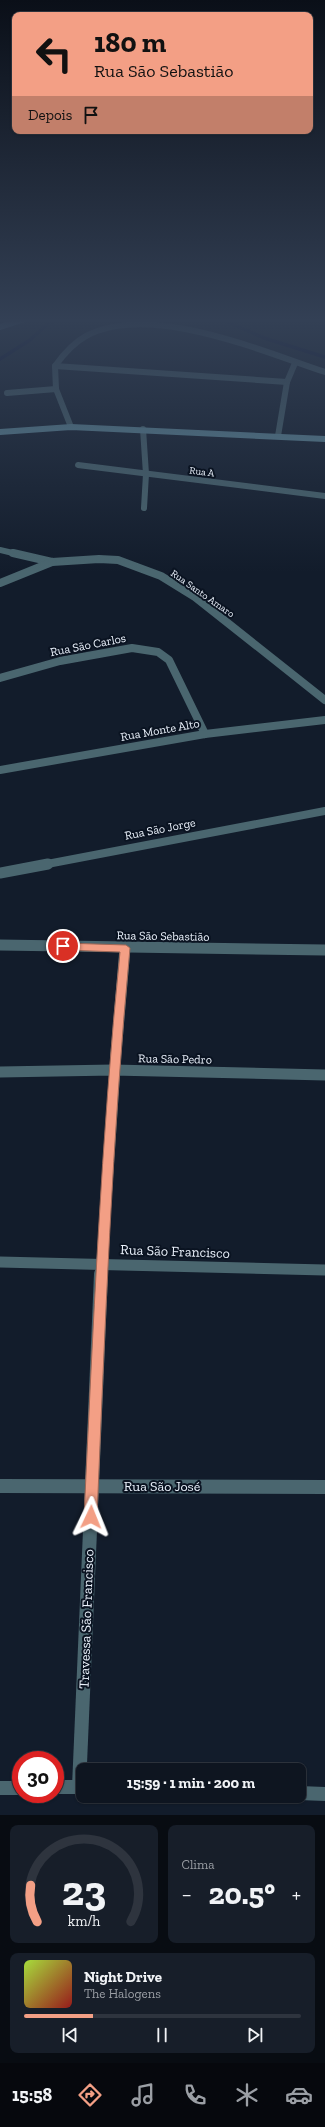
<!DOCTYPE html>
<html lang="pt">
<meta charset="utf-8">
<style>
:root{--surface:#0e1520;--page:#171e29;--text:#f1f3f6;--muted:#9b9fa5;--line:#2e343e;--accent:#f39f85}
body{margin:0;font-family:"Zilla Slab",serif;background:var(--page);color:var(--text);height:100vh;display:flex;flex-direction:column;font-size:15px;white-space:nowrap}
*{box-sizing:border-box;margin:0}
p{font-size:13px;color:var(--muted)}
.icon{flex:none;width:22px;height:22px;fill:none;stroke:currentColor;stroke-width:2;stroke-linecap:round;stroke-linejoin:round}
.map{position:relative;height:1815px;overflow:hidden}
.details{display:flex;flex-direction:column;gap:10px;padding:10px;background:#080c12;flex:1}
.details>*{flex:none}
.hud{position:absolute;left:12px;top:12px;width:301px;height:122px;border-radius:8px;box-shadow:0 1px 3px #0004,0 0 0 1px var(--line);background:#f39f85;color:#111;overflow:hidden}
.speed{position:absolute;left:12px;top:1751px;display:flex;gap:8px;font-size:20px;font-weight:700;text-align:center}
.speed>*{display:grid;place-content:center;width:52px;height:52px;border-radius:50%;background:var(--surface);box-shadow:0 1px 3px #0004,0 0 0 1px var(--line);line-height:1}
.speed .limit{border:6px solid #d22;background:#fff;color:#111}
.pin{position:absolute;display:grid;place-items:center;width:34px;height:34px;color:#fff;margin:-17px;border:2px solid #fff;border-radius:50%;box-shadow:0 1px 4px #0007}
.me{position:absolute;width:44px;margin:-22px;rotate:2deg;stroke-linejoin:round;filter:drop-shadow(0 0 3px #0008)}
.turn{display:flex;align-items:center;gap:14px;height:84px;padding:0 16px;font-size:18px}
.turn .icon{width:52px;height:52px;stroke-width:2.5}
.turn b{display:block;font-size:28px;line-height:34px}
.then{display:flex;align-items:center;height:38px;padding:0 16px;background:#0003;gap:8px;font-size:15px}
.big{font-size:30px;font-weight:700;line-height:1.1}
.details .tile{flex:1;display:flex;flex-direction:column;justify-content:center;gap:6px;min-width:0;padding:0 14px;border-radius:8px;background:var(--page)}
.details .dial{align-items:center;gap:0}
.dial svg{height:104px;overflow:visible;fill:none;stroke:var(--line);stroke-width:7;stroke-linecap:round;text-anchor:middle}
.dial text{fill:var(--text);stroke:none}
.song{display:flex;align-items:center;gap:12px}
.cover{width:48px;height:48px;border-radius:6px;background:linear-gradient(135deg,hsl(80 70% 55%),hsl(0 70% 35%))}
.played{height:4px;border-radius:2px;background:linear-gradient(90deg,var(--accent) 25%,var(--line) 25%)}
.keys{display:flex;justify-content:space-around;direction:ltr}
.heat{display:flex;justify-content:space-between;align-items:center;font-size:22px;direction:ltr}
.details .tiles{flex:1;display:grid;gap:10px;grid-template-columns:1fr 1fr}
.tile:last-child{grid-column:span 2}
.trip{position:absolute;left:76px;top:1763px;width:230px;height:40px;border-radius:8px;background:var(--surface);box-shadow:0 1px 3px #0004,0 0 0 1px var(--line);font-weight:700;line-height:40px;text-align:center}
.tab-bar{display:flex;height:64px;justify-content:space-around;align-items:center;background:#06080d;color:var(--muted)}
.tab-bar .icon{width:28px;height:28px}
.tab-bar .active{color:var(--accent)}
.tab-bar b{font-size:18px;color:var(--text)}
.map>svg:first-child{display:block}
</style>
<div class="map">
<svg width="325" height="1815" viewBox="0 0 325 1815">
<rect width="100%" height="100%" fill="#121c2b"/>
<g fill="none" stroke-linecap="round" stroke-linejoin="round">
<g stroke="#00072e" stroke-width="3.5">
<polyline points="219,318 264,338 325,357"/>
<polyline points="0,359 30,340 50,322 68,318"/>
</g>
<g stroke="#4a666f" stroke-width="6">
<polyline points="55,366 287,382"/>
<polyline points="7,393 56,389"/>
<path d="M 71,427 L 56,389 L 55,366 C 63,355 73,343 86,336 C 150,302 261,351 325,372"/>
<polyline points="143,429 146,474 144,508"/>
<polyline points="278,436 287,382 295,363"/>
<polyline points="78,465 325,496"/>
<polyline points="0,550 17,554"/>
</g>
<g stroke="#4a666f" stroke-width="8">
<polyline points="13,553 52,562 99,559 118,560 161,576 195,597 325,700"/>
<polyline points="0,583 52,562"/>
<polyline points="0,678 60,661 132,648 158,652 169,660 205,734"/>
<polyline points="0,770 205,734 325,720"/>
<polyline points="42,865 325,811"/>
</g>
<g stroke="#4a666f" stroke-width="11">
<polyline points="0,873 48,864"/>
<polyline points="0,945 325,950"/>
<polyline points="0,1072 113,1070 325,1075"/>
<polyline points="0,1262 325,1270"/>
<polyline points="101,1275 116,1053 125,948"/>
</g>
<g stroke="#4a666f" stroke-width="14">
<polyline points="0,1486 325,1487"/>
<polyline points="55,1787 83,1787"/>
<polyline points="79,1787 101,1274"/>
<polyline points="0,1788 21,1788"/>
<polyline points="299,1793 325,1794"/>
</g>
<g stroke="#6390a0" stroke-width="6">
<polyline points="0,327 28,318"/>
<polyline points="0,432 71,427 325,439"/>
</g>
</g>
<linearGradient id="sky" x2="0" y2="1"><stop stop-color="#0a0f18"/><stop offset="0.56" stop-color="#334055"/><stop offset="1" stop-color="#334055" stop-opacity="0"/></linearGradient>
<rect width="325" height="572" fill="url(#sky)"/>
<path fill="#f39f85" stroke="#9e6756" d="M 63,943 L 126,945 L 130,948 C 112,1138 105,1327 97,1517 L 95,1522 L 91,1524 L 86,1522 L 84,1517 C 93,1328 101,1140 120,952 L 63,950 L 58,946 Z"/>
<g text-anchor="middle" stroke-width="4" stroke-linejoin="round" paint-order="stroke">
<g font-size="10" fill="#ecf3fd" stroke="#0a1321">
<text transform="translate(202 471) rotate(7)" y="4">Rua A</text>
<text transform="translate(203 593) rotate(35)" y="4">Rua Santo Amaro</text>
</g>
<g font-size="12" fill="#ecf3fd" stroke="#0a1321">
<text transform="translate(88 645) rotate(-11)" y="4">Rua São Carlos</text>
<text transform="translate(160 730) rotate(-10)" y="4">Rua Monte Alto</text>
<text transform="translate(160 829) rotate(-11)" y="4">Rua São Jorge</text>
<text transform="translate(163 936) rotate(1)" y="4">Rua São Sebastião</text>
<text transform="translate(175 1059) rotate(1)" y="4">Rua São Pedro</text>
</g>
<g font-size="14" fill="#ecf3fd" stroke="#0a1321">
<text transform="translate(175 1251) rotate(2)" y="5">Rua São Francisco</text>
<text x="162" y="1491">Rua São José</text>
<text transform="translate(86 1619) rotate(-88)" y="5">Travessa São Francisco</text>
</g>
</g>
</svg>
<div class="speed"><div class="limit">30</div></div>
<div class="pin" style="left:63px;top:946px;background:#d93025"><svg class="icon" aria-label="arrive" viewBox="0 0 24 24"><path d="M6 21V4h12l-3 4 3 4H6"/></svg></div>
<svg class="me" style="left:91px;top:1517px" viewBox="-20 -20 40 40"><path d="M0-17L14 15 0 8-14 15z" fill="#f39f85" stroke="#fff" stroke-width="4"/></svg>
<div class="trip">15:59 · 1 min · 200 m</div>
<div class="hud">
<div class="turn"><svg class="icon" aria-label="left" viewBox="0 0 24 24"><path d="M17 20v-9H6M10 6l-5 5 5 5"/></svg><div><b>180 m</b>Rua São Sebastião</div></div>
<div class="then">Depois<svg class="icon" aria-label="arrive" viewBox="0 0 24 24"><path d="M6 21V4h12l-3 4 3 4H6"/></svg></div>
</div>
</div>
<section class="details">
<div class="tiles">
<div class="tile dial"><svg viewBox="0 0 100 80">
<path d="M14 69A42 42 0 1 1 86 69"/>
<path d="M14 69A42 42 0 0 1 9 41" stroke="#f39f85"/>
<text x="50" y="56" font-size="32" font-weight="700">23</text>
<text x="50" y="72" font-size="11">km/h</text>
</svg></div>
<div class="tile"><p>Clima</p>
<div class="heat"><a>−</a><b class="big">20.5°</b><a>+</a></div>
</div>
<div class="tile">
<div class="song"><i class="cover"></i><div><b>Night Drive</b><p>The Halogens</p></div></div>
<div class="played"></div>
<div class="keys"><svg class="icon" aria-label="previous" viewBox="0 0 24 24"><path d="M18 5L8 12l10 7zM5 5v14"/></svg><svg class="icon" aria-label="pause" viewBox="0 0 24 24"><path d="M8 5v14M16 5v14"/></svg><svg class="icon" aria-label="next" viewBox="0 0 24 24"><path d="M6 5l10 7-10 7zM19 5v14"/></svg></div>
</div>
</div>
</section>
<nav class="tab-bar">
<b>15:58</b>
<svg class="icon active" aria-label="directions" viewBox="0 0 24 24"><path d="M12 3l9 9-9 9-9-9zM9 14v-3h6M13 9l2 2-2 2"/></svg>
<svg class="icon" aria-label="music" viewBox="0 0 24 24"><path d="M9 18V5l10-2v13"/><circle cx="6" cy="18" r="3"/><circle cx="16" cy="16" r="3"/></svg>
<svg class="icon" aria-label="phone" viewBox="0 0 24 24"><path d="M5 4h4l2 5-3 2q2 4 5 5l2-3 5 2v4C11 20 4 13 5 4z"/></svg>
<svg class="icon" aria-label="climate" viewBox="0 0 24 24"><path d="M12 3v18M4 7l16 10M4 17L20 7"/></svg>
<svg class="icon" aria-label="car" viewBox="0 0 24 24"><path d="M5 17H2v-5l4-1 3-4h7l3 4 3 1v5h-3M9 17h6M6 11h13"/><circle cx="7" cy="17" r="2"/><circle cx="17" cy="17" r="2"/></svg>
</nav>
